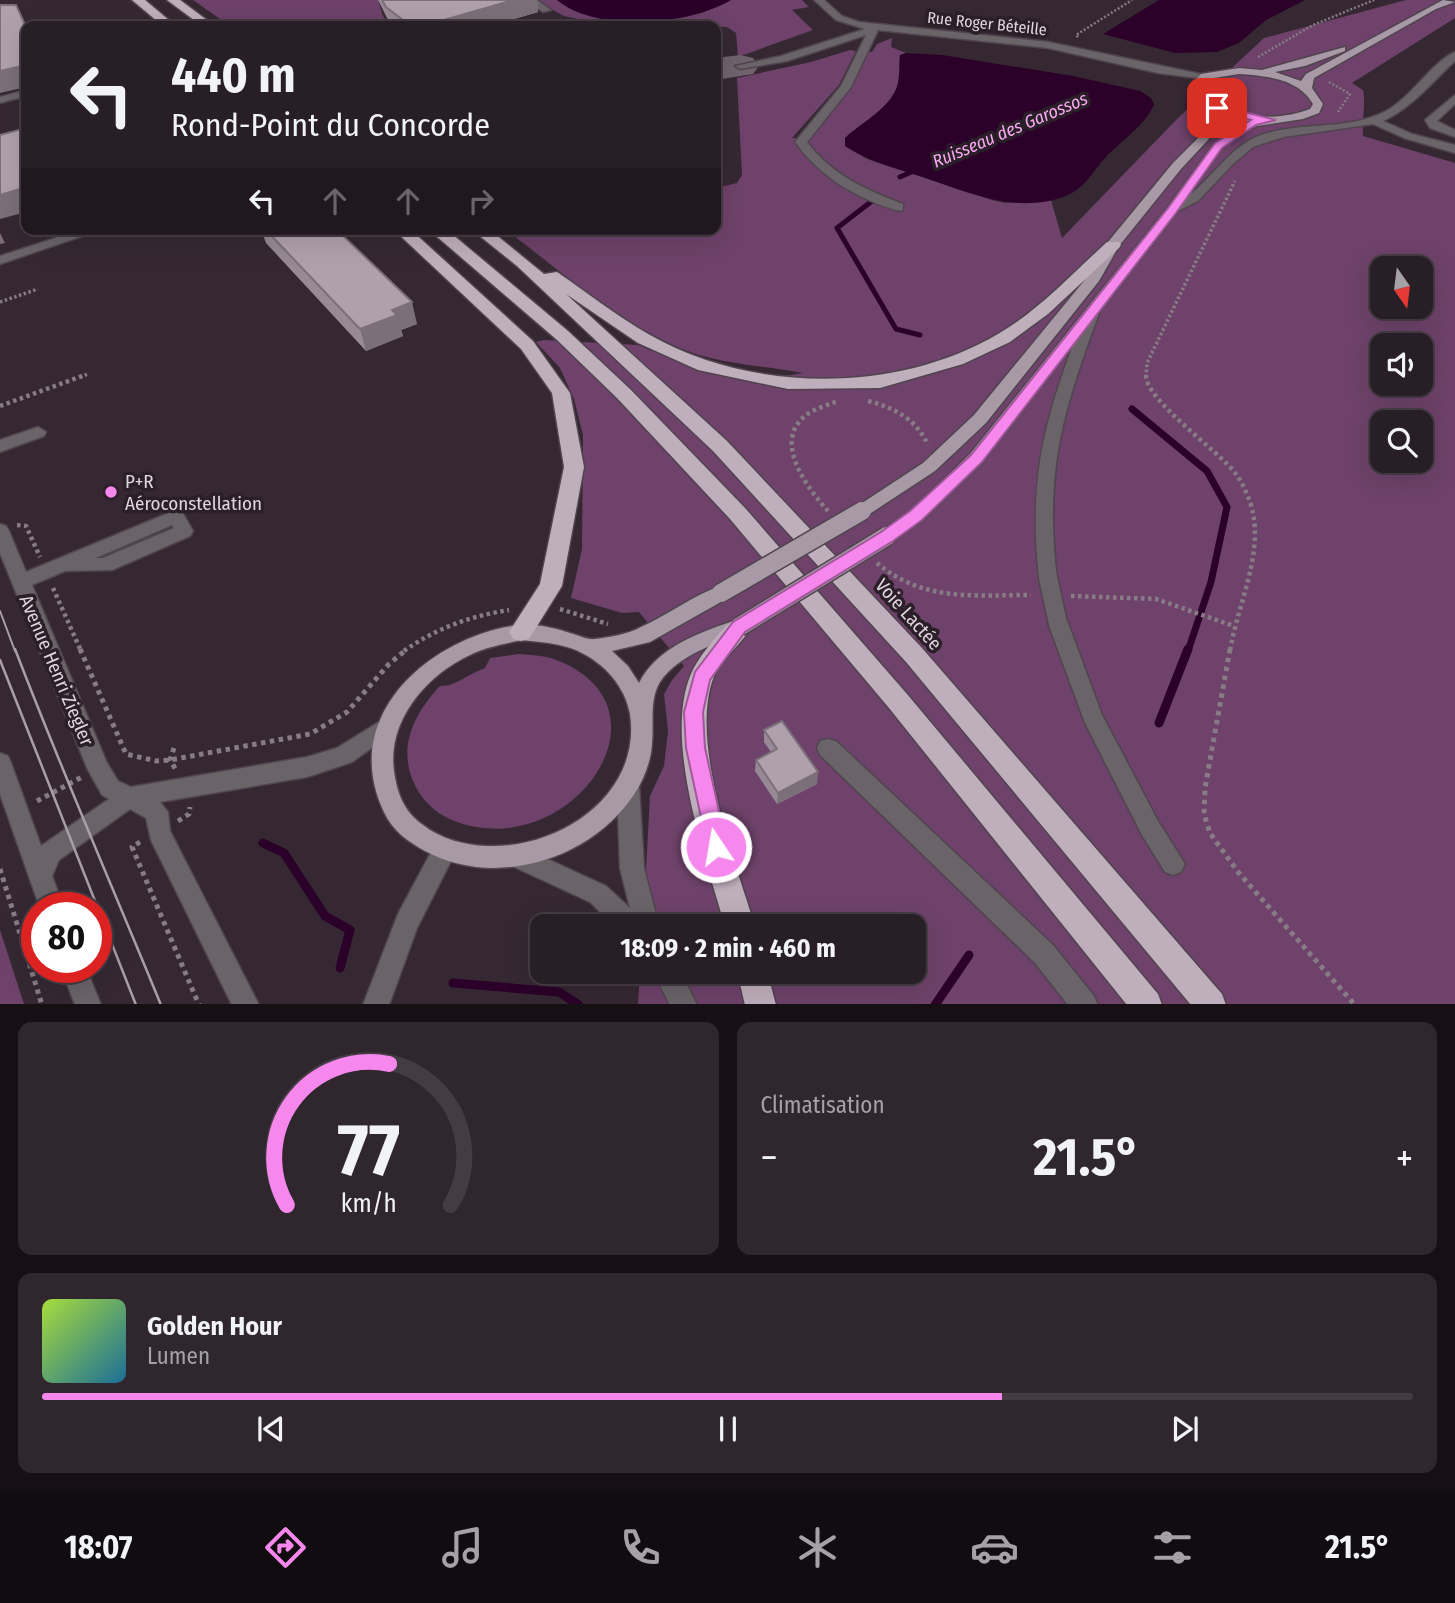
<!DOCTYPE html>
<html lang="fr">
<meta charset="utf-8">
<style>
:root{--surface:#281e26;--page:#30272e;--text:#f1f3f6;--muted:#a5a2a7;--line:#443c43;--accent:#f688ed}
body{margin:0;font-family:"Fira Sans Condensed",sans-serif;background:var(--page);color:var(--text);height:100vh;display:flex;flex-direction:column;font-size:26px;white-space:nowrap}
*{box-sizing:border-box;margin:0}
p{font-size:23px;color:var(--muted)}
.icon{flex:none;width:38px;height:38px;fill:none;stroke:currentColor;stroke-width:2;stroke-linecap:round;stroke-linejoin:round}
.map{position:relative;height:1004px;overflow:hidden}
.panel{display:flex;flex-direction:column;gap:18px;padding:18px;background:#161015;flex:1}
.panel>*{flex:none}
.top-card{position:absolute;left:21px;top:21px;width:700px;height:214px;border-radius:14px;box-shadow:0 7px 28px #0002,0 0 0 2px var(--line);background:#281e26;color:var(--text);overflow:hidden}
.needle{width:46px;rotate:166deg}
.buttons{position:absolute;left:1370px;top:256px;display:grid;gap:14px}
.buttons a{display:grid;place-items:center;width:63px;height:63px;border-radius:14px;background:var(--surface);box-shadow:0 7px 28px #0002,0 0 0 2px var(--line);font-size:35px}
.speed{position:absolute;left:21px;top:892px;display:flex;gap:14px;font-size:35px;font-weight:700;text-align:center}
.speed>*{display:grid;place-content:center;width:91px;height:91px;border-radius:50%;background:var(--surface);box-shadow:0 7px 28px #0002,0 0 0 2px var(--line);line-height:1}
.speed .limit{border:10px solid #d22;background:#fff;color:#111}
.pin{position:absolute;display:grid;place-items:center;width:60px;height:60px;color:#fff;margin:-30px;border-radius:14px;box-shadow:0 4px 10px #0006}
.me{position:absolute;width:77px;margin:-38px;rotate:348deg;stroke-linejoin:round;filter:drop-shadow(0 0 5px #0008)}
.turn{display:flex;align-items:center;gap:24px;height:147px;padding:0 35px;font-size:32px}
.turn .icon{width:91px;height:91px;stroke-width:2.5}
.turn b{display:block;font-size:49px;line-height:60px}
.lanes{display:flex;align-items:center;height:66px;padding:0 35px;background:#0003;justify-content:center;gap:35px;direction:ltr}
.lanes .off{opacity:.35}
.big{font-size:52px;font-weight:700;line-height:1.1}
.panel .widget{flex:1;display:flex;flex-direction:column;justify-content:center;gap:10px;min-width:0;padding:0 24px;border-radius:14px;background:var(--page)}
.panel .dial{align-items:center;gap:0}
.dial svg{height:182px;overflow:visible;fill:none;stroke:var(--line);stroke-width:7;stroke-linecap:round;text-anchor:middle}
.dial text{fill:var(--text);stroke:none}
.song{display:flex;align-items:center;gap:21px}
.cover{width:84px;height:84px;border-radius:10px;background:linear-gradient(135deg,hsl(80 70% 55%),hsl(200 70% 35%))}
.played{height:7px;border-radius:4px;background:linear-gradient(90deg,var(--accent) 70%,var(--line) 70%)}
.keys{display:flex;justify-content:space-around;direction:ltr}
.heat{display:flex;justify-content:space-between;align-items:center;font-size:38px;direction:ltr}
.panel .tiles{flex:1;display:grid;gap:18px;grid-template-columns:1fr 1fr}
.widget:last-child{grid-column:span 2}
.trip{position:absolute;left:530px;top:914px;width:396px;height:70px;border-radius:14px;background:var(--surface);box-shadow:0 7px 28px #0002,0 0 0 2px var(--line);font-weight:700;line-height:70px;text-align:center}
.tab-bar{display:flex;height:112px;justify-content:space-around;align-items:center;background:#100c0f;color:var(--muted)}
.tab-bar .icon{width:49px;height:49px}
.tab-bar .active{color:var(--accent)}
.tab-bar b{font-size:32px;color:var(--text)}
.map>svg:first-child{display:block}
</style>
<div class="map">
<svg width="1455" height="1005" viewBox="0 0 1455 1005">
<rect width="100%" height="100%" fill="#352833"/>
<g fill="#6e426a" fill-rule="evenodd">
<polygon points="193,0 378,0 383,16 391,26 230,26"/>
<polygon points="534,0 557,0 572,9 589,15 633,21 681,18 702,13 731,0 802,0 809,7 792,10 813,30 738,57 736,33 727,27 610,26 564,16"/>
<path d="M 1406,0 L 1455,0 L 1455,18 L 1352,83 L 1363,90 C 1366,100 1362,122 1363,136 L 1455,163 L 1455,1004 L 638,1004 L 640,971 L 914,971 L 914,926 L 643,926 L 650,796 L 664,766 L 668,731 L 664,694 L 672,680 L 684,666 L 639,612 L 622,613 L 571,598 L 582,549 L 583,435 L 574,399 L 560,368 L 536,342 L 544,340 L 638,345 L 693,368 L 755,381 L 803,373 C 762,365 722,365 682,349 C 617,322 561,271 505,229 L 716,229 L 716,188 L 737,183 L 742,175 L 737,78 L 811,62 L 850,50 L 856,51 L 839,85 L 792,138 L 802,138 L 845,86 L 863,51 L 872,52 L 877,44 L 892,38 L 891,47 L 906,53 L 900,55 C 899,64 900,74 898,83 C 893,107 862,122 845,138 L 845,146 L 867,159 L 992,200 L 1005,203 L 1051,200 L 1062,238 L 1177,119 L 1264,38 ZM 1382,268 L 1421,268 L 1421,306 L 1382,306 ZM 1382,345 L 1421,345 L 1421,383 L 1382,383 ZM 1382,422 L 1421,422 L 1421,460 L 1382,460 Z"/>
<path d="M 518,654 C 529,655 543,655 554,659 C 679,705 576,857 463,824 C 440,817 423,804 413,781 C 398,745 415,713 440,686 C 455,687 470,673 485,668 L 490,658 Z"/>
<polygon points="0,930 24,1004 0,1004"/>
</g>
<g fill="#2b0029">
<path d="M 557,0 L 731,0 C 689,25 596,33 557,0 Z"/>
<polygon points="1159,0 1305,0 1266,20 1239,43 1217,52 1175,53 1103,34"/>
<path d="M 906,53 L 942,55 L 1073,76 L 1140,91 L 1151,98 L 1154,104 C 1149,120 1125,139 1112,151 C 1096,165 1087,188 1066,196 C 1016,215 967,192 920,176 C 894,168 868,161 845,146 L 845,138 C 862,122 893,107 898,83 C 900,74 899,64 900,55 Z"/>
</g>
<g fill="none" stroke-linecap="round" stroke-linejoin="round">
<g stroke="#2b0029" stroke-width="5">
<polyline points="900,177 918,169"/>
<polyline points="872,201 837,228 896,329 920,335"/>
</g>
<polyline stroke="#2b0029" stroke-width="7" points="1132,409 1207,471 1227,507 1211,582 1188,651"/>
<g stroke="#2b0029" stroke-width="9">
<polyline points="1159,723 1188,649"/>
<polyline points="263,843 284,853 325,916 350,930 340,968"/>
<polyline points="453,983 559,992 579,1005"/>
<polyline points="935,1005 969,955"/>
</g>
<polygon fill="#6f646d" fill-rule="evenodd" points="740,55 753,58 759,66 753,74 716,80 716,58"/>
<defs>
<g id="minor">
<polygon points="526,0 537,0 551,10 543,12"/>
<path d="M 814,0 L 824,0 L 842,16 L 859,22 L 1048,42 L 1210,76 L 1205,79 L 1158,73 L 1048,48 L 878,30 L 851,87 L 807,142 C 832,175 866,190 903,204 L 903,210 L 899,211 C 857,199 820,177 795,142 L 841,86 L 866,35 L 787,61 L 740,69 L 735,66 L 781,56 L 865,29 L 836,20 Z"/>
<path d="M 1455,52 L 1455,61 C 1432,82 1413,107 1383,121 L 1412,134 L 1455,145 L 1455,153 L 1404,138 L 1373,124 L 1284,137 L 1253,147 L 1233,164 L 1198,201 L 1172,214 L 1166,210 C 1173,203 1184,200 1192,193 C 1216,173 1231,146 1261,135 C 1302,121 1348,131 1386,111 C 1412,97 1432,62 1455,52 Z"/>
<polygon points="26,90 26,96 0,103 0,97"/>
<polygon points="1455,95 1455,104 1437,121 1455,130 1455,137 1430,128 1425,120"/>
<polygon points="83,229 103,229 0,264 0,256"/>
<path d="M 1093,307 L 1100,311 C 1063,410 1044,471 1057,578 L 1055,583 L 1041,583 L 1039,578 C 1027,470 1048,409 1086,311 Z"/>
<polygon points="38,427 46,432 44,436 0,452 0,440"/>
<path d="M 176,510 L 182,512 L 193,531 L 190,536 L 112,570 L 65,571 L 32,585 L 107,763 L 118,781 L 131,787 L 307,757 L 337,748 L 387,717 L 394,720 L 398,726 L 394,732 L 352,762 L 307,777 L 160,802 L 168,812 L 170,831 L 259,1005 L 232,1005 L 151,840 L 146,818 L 130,809 L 59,860 L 52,876 L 64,908 L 40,908 L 0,794 L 0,753 L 8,756 L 11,763 L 41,846 L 109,799 L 102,795 L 87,768 L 0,553 L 0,524 L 6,526 L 9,531 L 26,572 ZM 172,525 L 174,528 L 103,558 L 96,558 Z"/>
<polygon points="1058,615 1065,618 1068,623 1102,715 1158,821 1185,864 1181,872 1173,875 1165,872 1142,835 1085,723 1048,623 1051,618"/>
<polygon points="828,739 836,741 1053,945 1094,996 1098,1005 1068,1005 1035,963 820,755 817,748 820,741"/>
<polygon points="628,775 636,778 639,785 644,868 659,926 614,926 590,902 510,865 506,857 510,849 518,846 526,849 606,886 630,908 620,868 617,785 620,778"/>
<polygon points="444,840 452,843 456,851 417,928 389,1005 363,1005 398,914 436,843"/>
<polygon points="61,968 86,968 101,1005 75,1005"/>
<polygon points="653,971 680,971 697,1005 670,1005"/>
</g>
<g id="major">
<path d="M 1443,0 L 1455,2 L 1436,9 L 1314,78 L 1312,88 L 1323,104 L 1319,113 L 1303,119 L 1257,126 L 1246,130 L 1222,148 L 1176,213 L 982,462 L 922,520 L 893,541 L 881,541 L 878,536 L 881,531 L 910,512 L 970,454 L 1168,207 L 1214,144 L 1248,121 L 1221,114 L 1220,124 L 1208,140 L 1181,169 L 1119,246 L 1099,281 L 986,423 L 935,471 L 868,515 L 856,515 L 853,511 L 856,507 L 923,463 L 974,415 L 1088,276 L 1108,242 L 1173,163 L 1200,136 L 1208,124 L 1211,110 L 1199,100 L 1191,86 L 1201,74 L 1239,68 L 1262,70 L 1345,47 L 1345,51 L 1305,66 L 1275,72 L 1301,81 L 1306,74 ZM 1239,74 C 1266,76 1298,78 1313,104 L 1310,109 C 1277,122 1221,121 1201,86 L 1208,79 Z"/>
<path d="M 721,586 L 728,588 L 730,593 L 728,598 L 650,642 L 612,651 L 628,666 L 639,683 C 658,646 701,632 739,619 L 746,622 L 749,627 L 746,632 C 717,643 678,655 660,682 C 649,700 654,724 652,744 C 651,761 644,779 635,793 C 592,860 495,889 425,851 C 407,841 393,831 384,812 C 338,716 430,637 518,625 C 534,623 555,628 570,633 C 578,635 587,640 595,639 C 610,637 629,634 641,627 C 668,615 693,595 721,586 ZM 521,640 C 540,642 560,643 578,651 C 604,663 625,686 630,714 C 642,794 560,849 487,846 C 464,845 441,839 423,825 C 404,812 397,793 394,771 C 387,720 427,675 470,655 C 486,647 504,644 521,640 Z"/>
</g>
<g id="highway">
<polygon points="132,0 145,0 176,26 163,26"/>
<polygon points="167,0 180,0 215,26 202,26"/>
<polygon points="393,229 410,229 533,341 570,393 584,467 562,586 529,639 521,641 513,639 509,632 540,584 564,467 552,393 521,349"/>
<polygon points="428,229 446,229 568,331 631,390 746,509 907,694 1158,994 1162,1005 1127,1005 889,708 730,519 617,398 556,339"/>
<path d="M 471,229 L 489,229 L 544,274 L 557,272 C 588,293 618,317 650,335 C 752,393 896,394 998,334 C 1038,311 1073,273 1107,242 L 1119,242 L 1121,245 L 1119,248 L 1048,314 L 1010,342 L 963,364 L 880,388 L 788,389 L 698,370 L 638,343 L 566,294 L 727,441 L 922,648 L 1222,994 L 1226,1005 L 1191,1005 L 906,662 L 713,451 L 517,266 Z"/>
<path d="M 739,618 L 747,620 L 751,627 C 741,646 720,659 713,679 C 690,744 735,861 755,926 L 725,926 C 706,860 665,745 689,679 C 694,665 703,653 712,642 C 720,633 727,622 739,618 Z"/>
<polygon points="737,971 767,971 776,1005 745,1005"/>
</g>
</defs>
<use href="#minor" stroke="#50444e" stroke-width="3"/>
<use href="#major" stroke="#50444e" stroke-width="3"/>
<use href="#highway" stroke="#50444e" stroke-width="3"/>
<g stroke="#877c85" stroke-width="2.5" stroke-dasharray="2 2" stroke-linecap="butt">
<polyline points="1078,37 1076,35 1132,0"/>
<polyline points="1258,57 1313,25 1374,0"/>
<polyline points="1329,82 1350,94 1338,112"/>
</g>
<g stroke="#877c85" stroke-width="3.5" stroke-dasharray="2.5 2.5" stroke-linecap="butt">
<polyline points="0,302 38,289"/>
<polyline points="80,377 88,374"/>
<polyline points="1146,377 1147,363 1235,181"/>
</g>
<g stroke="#877c85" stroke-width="4.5" stroke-dasharray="3.5 3.5" stroke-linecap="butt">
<path d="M 1146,375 C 1145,400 1219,451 1236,474 C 1243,483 1251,502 1253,513 C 1262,558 1237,607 1230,651"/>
<path d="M 868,401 C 895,408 916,419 928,445"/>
<polyline points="0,406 85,375"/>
<path d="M 828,511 C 810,491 777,449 799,422 C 808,410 825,406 838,401"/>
<polyline points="17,525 26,526 40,557"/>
<path d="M 877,563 C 923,602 974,595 1031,595"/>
<polyline points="53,588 81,651"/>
<polyline points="1071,596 1156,599 1234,626"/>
<polyline points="560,609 608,624"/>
<path d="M 404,651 C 436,628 471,616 509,610"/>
</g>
<g stroke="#877c85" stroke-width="5" stroke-dasharray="4.5 4.5" stroke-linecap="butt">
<polyline points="80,649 126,754 156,761 170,760 310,734 347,712 389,664 407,649"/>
<polyline points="1230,649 1205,788 1204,814 1210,833 1238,872 1355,1005"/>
<polyline points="174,748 170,760 176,770"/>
<polyline points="37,801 82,777"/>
<polyline points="178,821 189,814 190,807"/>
<polyline points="140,842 132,847 199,1005"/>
<polyline points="0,869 42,1005"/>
</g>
<use href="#minor" fill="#6a6469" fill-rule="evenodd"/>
<use href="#major" fill="#a799a5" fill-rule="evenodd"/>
<use href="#highway" fill="#bfaebc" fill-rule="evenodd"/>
<polyline stroke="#a99fa7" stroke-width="2" points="0,611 15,651"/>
<g stroke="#a99fa7" stroke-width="2.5">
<path d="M 15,649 C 61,769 112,886 161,1005"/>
<polyline points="0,660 136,1005"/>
</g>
<defs>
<polyline id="minor-bridge" points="1048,578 1058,623"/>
<g id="major-bridge">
<polyline points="721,593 862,511"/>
<polyline points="739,627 887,536"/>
</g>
</defs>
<use href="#minor-bridge" stroke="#50444e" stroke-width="21" stroke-linecap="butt"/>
<use href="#major-bridge" stroke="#50444e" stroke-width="21" stroke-linecap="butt"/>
<use href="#minor-bridge" stroke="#6a6469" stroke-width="18"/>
<use href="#major-bridge" stroke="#a799a5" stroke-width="18"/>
</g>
<g fill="#978a96">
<polygon points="378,0 537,0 538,12 490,26 391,26"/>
<polygon points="261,229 336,229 417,324 401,330 403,336 366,351 266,243"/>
<polygon points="764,730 817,784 777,804 755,771 756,760 771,752 764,742"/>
</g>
<g fill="#7b707a">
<polygon points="514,0 537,0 538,12 490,26 423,26"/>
<polygon points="26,65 26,87 0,93 0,71"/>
<polygon points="26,187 26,212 0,219 0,195"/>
<polygon points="0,233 5,243 0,244"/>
<polygon points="412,302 417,324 401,330 403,336 366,351 360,329 392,310"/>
<polygon points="818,772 817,784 777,804 778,793"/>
</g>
<g fill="#b0a0ae" stroke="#7b707a" stroke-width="2">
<polygon points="382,0 514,0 423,26 411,26 386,7"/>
<polygon points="0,5 16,5 26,27 26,65 0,71"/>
<polygon points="26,128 26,187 0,195 0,135"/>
<polygon points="265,229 336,229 412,302 392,310 397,315 360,329"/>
<polygon points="782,721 818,772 778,793 756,760 777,749 764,730"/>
</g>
<polygon fill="#f688ed" stroke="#a0589a" stroke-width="2" points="1217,105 1276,120 1256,125 1222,148 1176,213 982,462 922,520 893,541 745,632 710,680 703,712 705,748 727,847 724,854 716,857 709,854 686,748 684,712 695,672 733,622 881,532 910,511 971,455 1168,208 1215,143 1251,120 1214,110 1214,106"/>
<circle fill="#f688ed" stroke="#2b1f29" stroke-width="2.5" cx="111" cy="492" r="7"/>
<g text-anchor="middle" stroke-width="7" stroke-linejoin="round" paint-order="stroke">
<g font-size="16" fill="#dfd7de" stroke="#2b1f29">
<text transform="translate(987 23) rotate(6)" y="6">Rue Roger Béteille</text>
</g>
<g font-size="18" font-style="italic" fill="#f7a9ef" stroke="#2b1f29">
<text transform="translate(1010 130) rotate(-23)" y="6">Ruisseau des Garossos</text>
</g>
<g font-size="19" fill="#dfd7de" stroke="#2b1f29" text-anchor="start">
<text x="125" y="488">P+R<tspan x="125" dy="22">Aéroconstellation</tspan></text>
</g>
<g font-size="19" fill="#dfd7de" stroke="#2b1f29">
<text transform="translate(909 614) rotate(48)" y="7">Voie Lactée</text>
<text transform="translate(57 670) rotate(67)" y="7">Avenue Henri Ziegler</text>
</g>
</g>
</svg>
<div class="buttons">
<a><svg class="needle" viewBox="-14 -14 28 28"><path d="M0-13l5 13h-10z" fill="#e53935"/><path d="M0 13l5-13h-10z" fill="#a5a2a7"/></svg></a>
<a><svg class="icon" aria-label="sound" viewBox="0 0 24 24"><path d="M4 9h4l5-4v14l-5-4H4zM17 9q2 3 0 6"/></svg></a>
<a><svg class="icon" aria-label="search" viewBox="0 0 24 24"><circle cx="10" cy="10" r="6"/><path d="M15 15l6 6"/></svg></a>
</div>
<div class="speed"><div class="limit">80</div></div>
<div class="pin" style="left:1217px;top:108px;background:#d93025"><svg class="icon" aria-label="arrive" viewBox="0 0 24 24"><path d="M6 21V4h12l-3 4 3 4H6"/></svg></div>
<svg class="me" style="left:716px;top:847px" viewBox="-20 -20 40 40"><circle r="17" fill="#f688ed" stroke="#fff" stroke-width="3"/><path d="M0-11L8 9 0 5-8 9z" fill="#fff"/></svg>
<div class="trip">18:09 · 2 min · 460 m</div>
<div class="top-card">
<div class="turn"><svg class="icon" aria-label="left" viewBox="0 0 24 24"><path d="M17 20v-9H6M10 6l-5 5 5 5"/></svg><div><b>440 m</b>Rond-Point du Concorde</div></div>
<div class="lanes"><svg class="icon" aria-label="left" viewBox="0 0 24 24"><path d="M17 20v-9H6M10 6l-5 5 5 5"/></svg><svg class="icon off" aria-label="ahead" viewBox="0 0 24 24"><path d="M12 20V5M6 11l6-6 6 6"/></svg><svg class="icon off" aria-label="ahead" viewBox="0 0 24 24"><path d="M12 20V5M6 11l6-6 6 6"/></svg><svg class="icon off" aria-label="right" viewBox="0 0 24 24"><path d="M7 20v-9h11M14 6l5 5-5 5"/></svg></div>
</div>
</div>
<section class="panel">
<div class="tiles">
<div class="widget dial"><svg viewBox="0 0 100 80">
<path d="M14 69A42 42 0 1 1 86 69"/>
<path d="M14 69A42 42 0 0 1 59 7" stroke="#f688ed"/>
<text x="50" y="56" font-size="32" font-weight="700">77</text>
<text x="50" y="72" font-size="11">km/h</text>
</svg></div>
<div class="widget"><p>Climatisation</p>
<div class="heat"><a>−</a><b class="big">21.5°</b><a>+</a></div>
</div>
<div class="widget">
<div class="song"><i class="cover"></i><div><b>Golden Hour</b><p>Lumen</p></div></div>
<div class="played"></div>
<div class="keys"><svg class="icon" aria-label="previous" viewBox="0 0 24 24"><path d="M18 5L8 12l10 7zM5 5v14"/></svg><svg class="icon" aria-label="pause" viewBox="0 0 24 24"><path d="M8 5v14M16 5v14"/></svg><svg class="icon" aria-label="next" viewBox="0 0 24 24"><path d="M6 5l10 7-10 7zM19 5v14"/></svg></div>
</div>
</div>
</section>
<nav class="tab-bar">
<b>18:07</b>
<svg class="icon active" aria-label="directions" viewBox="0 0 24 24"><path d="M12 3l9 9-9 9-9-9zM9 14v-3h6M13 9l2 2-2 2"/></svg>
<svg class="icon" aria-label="music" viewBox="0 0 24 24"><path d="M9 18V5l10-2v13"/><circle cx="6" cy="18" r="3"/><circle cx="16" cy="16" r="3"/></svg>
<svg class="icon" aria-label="phone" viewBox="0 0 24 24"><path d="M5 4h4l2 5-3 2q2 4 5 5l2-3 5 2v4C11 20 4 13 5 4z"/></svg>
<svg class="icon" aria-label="climate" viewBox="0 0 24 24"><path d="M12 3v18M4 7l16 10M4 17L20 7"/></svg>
<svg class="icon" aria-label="car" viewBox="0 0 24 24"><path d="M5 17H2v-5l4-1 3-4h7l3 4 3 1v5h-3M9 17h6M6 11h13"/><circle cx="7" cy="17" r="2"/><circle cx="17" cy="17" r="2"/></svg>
<svg class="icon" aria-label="filters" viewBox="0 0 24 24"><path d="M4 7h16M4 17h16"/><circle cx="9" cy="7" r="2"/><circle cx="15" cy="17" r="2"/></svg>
<b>21.5°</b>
</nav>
